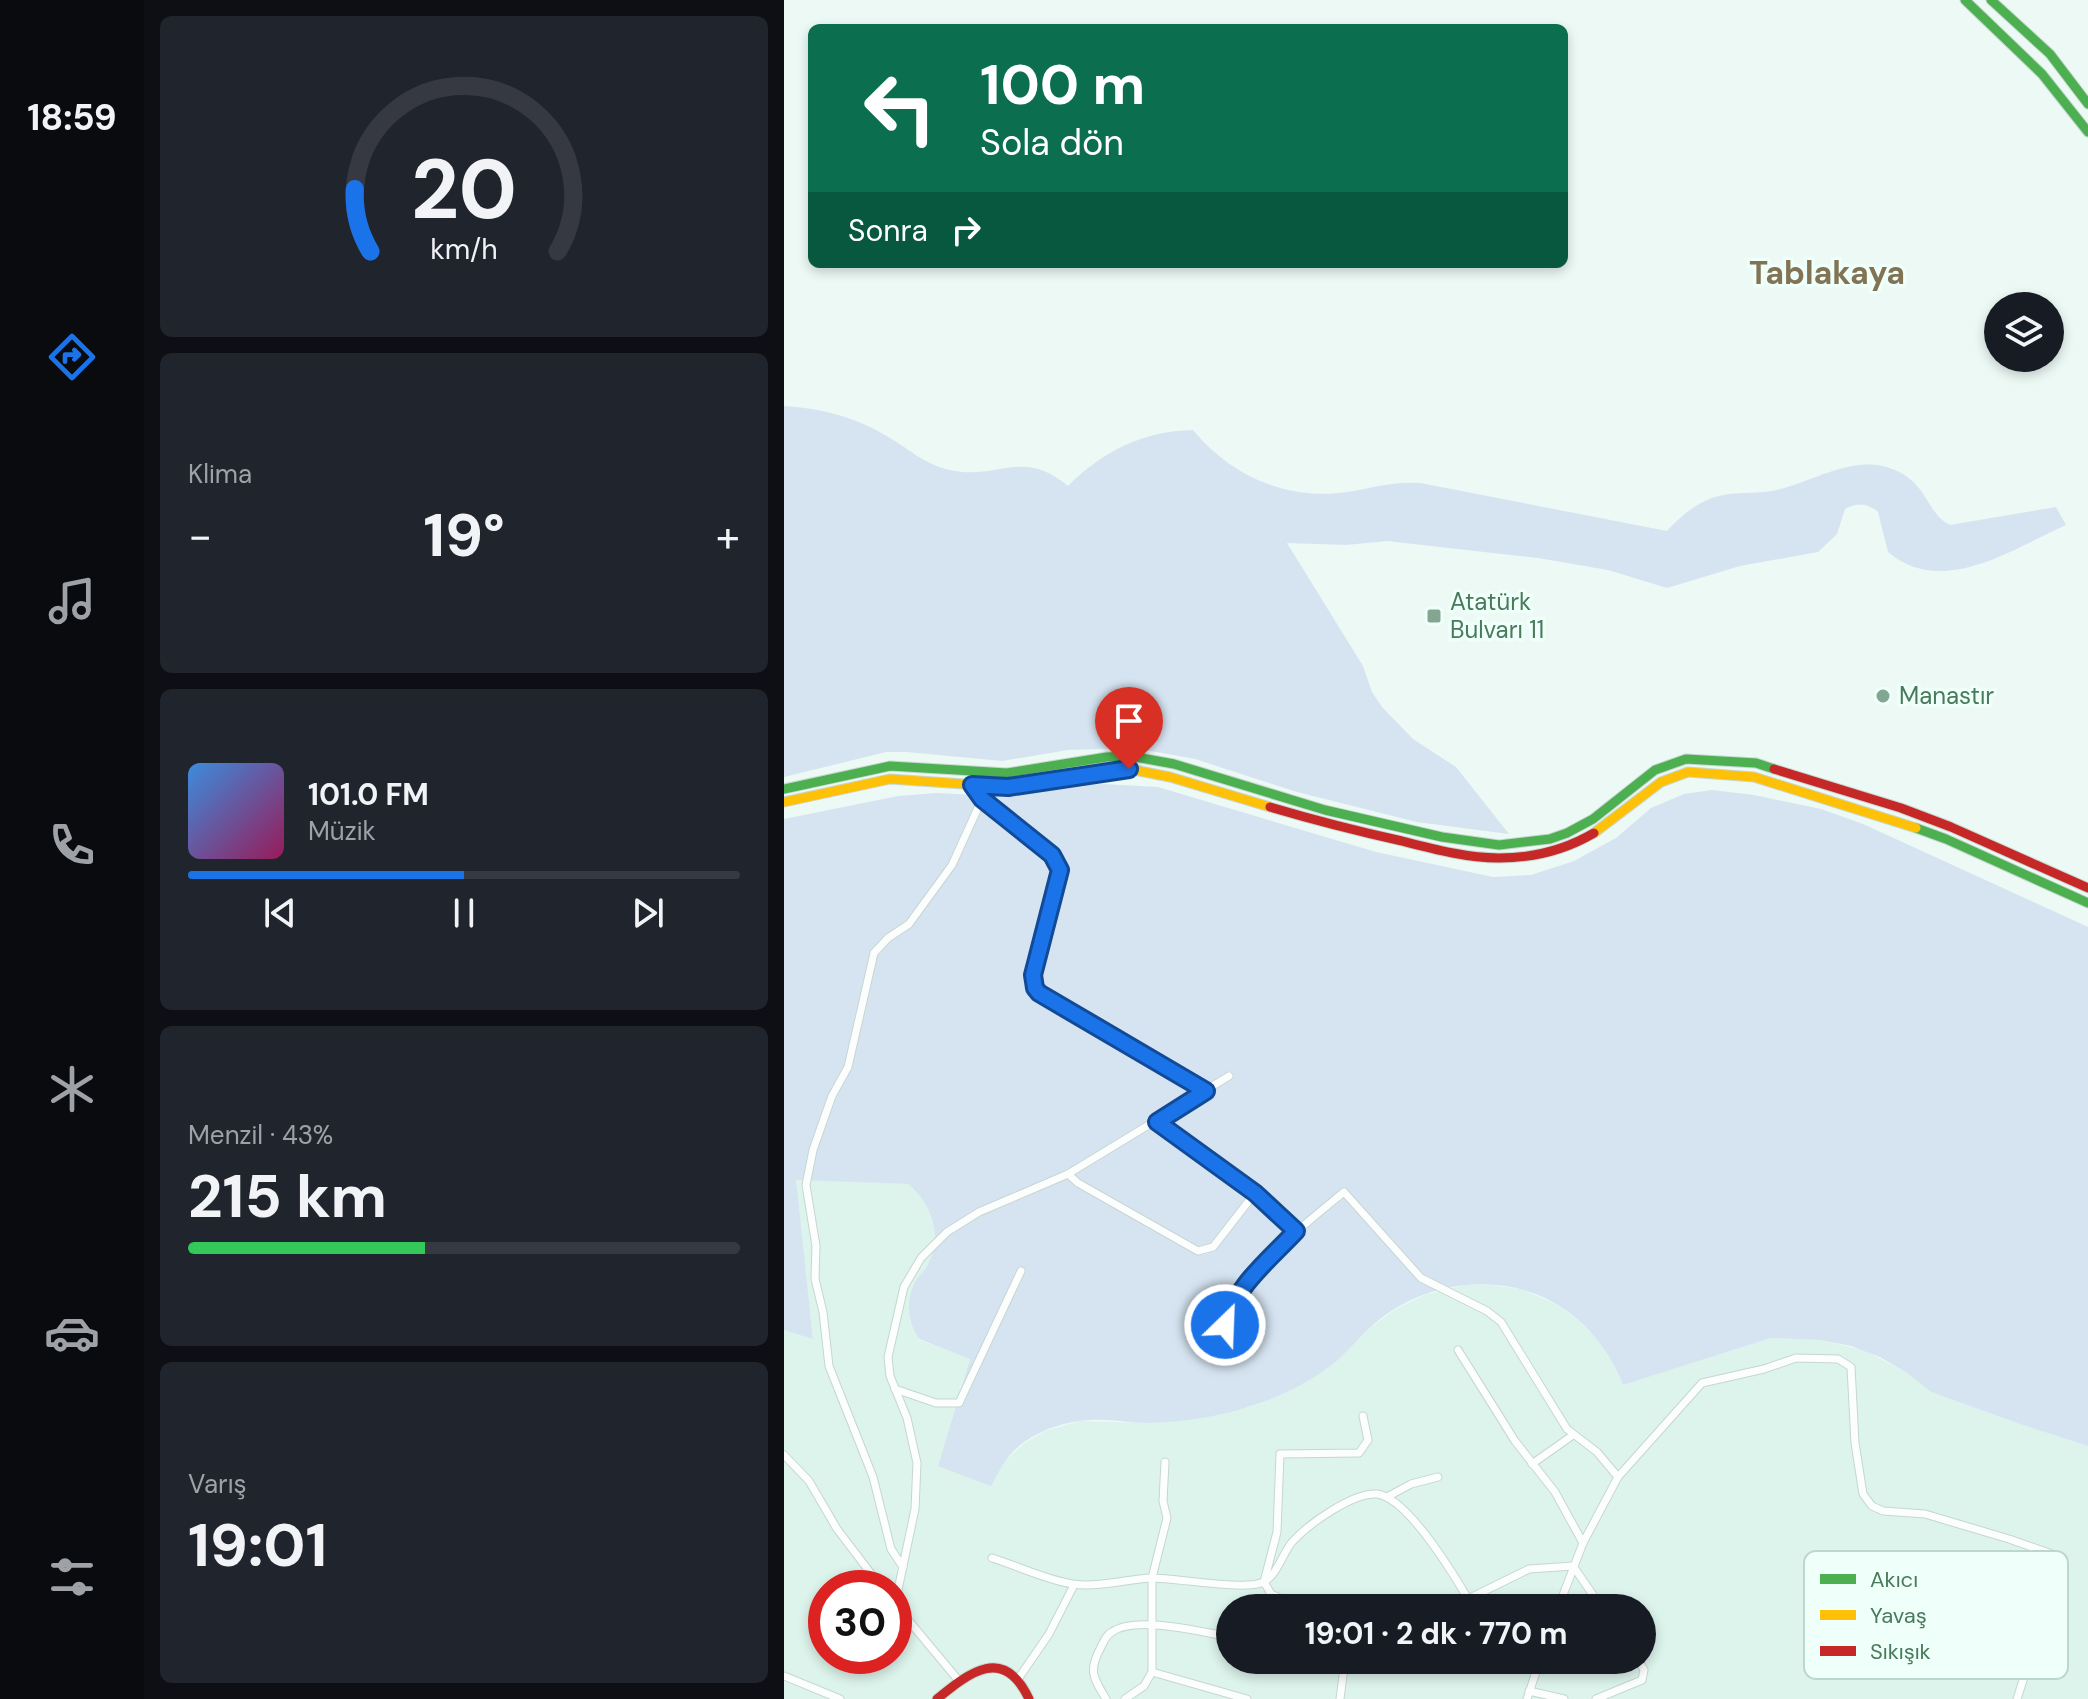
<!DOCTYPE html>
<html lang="tr">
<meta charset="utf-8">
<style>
:root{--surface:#171b24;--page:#20242c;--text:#f1f3f6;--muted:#9ea1a6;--line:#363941;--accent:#1a73e8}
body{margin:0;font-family:"DM Sans",sans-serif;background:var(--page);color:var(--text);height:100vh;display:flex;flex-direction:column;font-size:30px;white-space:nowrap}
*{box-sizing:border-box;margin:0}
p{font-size:26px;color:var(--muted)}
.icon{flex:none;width:44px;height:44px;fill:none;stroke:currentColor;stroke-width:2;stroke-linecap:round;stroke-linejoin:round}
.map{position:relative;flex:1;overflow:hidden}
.details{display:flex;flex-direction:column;gap:16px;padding:16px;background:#0d0f14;width:640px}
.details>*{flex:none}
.guide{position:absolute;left:24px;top:24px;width:760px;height:244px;border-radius:12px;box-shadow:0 4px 12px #0003;background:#0b6e4f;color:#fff;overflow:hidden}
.buttons{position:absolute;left:1200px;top:292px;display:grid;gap:16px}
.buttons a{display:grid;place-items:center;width:80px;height:80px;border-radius:50%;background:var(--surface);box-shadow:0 4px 12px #0003;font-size:40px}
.speed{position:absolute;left:24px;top:1570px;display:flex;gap:16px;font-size:40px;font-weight:700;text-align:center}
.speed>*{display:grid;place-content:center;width:104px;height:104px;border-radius:50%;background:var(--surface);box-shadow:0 4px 12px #0003;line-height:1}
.speed .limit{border:12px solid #d22;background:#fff;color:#111}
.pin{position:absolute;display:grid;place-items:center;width:68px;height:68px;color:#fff;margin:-82px -34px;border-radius:50% 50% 50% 0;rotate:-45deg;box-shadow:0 0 8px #0007}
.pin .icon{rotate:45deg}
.me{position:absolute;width:88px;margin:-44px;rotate:24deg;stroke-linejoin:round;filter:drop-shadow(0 0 6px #0008)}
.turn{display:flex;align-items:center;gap:28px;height:168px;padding:0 40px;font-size:36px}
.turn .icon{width:104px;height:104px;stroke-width:2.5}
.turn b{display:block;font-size:56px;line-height:68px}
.then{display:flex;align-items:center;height:76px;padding:0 40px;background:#0003;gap:16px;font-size:30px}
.big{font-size:60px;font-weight:700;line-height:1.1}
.details .card{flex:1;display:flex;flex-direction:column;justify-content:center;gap:12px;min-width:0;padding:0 28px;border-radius:12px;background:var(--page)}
.details .dial{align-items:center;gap:0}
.dial svg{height:208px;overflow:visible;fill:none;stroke:var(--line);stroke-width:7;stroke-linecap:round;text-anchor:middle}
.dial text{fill:var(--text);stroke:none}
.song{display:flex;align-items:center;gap:24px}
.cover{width:96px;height:96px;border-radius:12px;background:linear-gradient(135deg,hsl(210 70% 55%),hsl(330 70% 35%))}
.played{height:8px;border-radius:4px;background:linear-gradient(90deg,var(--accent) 50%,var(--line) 50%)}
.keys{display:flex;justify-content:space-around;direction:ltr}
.heat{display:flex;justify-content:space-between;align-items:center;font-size:44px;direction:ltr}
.charge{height:12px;border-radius:6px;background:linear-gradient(90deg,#34c759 43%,var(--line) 0)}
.trip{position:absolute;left:432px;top:1594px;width:440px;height:80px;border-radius:40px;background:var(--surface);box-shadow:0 4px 12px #0003;font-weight:700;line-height:80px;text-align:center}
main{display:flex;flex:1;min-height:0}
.tabs{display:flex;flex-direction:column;width:144px;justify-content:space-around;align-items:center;background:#090b0e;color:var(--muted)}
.tabs .icon{width:56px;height:56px}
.tabs .current{color:var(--accent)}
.tabs b{font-size:36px;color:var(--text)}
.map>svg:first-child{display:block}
</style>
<main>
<nav class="tabs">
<b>18:59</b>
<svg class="icon current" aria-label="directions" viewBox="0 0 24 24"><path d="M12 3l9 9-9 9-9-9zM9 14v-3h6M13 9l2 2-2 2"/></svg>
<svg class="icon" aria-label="music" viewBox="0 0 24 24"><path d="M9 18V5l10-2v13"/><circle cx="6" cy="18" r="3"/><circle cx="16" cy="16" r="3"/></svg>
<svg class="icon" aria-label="phone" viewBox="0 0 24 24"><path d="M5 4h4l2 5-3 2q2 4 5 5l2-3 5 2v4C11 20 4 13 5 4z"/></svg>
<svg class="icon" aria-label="climate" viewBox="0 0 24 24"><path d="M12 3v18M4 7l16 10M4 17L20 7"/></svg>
<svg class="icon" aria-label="car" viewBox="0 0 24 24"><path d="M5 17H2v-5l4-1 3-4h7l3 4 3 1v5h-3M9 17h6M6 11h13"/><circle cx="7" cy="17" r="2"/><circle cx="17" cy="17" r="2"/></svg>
<svg class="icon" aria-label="filters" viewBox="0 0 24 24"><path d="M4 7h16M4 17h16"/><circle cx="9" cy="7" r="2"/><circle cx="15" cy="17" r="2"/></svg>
</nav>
<section class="details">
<div class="card dial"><svg viewBox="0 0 100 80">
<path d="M14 69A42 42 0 1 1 86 69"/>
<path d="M14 69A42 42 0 0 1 8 45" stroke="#1a73e8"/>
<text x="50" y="56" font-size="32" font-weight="700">20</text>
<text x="50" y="72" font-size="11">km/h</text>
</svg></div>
<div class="card"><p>Klima</p>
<div class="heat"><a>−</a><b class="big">19°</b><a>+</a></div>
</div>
<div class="card">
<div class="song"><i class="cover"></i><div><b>101.0 FM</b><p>Müzik</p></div></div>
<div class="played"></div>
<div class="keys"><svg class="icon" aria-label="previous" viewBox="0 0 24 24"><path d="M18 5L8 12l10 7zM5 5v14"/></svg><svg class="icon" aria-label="pause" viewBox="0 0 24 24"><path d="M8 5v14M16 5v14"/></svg><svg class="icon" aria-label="next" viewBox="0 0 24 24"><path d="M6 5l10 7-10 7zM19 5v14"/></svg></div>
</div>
<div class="card"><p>Menzil · 43%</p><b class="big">215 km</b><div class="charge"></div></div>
<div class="card"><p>Varış</p><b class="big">19:01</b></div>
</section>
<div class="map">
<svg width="1304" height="1699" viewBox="0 0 1304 1699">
<rect width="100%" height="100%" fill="#ecf9f5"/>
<path fill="#dcf4eb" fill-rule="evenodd" d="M 11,1180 L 124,1184 L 136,1196 L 145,1210 L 150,1226 L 151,1243 L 146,1260 L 127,1293 L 126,1321 L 135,1340 L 186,1358 L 154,1466 L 223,1459 L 241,1443 L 261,1431 L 296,1421 L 365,1423 L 466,1407 L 480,1402 L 522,1382 L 563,1351 L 587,1327 L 612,1309 L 640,1295 L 681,1285 L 709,1285 L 736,1289 L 774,1305 L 795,1321 L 814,1339 L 828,1361 L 839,1385 L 987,1338 L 1036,1340 L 1082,1351 L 1123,1373 L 1147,1392 L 1236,1424 L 1304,1446 L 1304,1699 L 0,1699 L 0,1330 L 29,1338 ZM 42,1588 L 110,1588 L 110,1656 L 42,1656 ZM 446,1608 L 858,1608 L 858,1660 L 446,1660 Z"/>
<g fill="#d6e4f1">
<path d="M 0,406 C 38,408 74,418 106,438 C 126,450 142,465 166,470 C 214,481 238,447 284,486 C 319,451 359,431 409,430 C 447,476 503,501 563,492 C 588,488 610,481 636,483 L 883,531 C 894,519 906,508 921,501 C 942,491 959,494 981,492 C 1024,487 1067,451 1111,470 C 1144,484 1143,514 1166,525 L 1272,507 L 1282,525 C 1228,549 1158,598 1104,552 L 1094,512 C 1084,503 1073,502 1061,509 L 1053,534 L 1034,552 L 956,566 L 883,588 L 824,570 L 754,558 L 603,541 L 562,545 L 503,543 L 579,666 L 588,692 L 598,707 L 629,739 L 672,767 L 725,834 L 633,822 L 513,792 L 411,759 L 351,748 L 284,750 L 218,761 L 123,752 L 102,752 L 0,777 Z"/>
<path d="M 320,784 L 374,787 L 592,852 L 709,877 L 747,875 L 790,861 L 832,838 L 867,808 L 900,794 L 928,790 L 970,795 L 1037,809 L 1079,824 L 1304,927 L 1304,1446 L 1236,1424 L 1147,1392 L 1123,1373 L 1096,1357 L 1067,1346 L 1036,1340 L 987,1338 L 839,1385 C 823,1344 795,1312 754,1295 C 699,1273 633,1286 589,1325 C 575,1337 564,1352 550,1363 C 526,1382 498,1396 470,1405 C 435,1417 398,1422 362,1423 C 348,1423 334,1420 320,1420 C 286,1418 243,1431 222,1460 C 216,1468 212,1477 207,1486 L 154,1466 L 186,1359 L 135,1339 C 123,1321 121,1298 133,1279 C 137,1274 141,1270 144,1264 C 159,1236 148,1204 124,1184 L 12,1180 L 29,1339 L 0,1330 L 0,819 L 114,796 L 153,793 L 211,796 L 276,786 Z"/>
</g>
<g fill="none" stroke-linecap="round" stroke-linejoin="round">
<defs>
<g id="street">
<polyline points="188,785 198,799 268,855 276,870 249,975 251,988 255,993 422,1091"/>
<polyline points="373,1122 471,1193 512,1231"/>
<polyline points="284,1174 294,1183 414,1251 429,1247 471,1193"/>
<path d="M 441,1325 C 454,1275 521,1224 560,1192 L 637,1278 L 703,1311 L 717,1322 L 783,1429 L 813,1452 L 834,1477 L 918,1383 L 980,1369 L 1012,1358 L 1054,1359 L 1067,1367 L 1071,1443 L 1079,1494 L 1088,1506 L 1099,1511 L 1141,1514 L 1225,1539 L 1268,1554 L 1276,1565 L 1233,1699"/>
<polyline points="674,1350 731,1441 771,1492 799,1543 774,1608"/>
<polyline points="111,1389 152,1403 175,1403 237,1271"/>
<polyline points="0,1455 25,1481 53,1529 98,1588"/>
<polyline points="748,1464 789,1435"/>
<polyline points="603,1497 627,1484 654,1477"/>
<polyline points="799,1543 834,1477"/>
<path d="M 208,1558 C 234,1566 262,1580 289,1584 C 312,1588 344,1579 367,1578 C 392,1578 459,1590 477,1583 C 493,1578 498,1553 509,1541 C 525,1524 569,1492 593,1494 C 625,1498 674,1581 689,1608"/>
<polyline points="119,1567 107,1549 89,1477 45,1366 39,1312 31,1279 32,1246 22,1185 29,1150 48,1096 64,1067 90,953 104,938 125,924 168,865 198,799"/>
<polyline points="684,1599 745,1569 789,1566 818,1608"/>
<polyline points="110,1603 175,1681"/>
<polyline points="111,1604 131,1509 133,1463 123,1418 106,1376 104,1357 120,1287 137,1258 163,1232 195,1212 284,1174 445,1076"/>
<polyline points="517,1608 487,1594 480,1582 493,1532 496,1454 575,1453 584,1440 579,1416"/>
<polyline points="368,1672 463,1699"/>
<polyline points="0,1676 56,1699"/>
<polyline points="234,1679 265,1634 290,1585"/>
<polyline points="745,1691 780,1699"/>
<path d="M 322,1699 C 309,1677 304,1671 317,1647 C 320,1641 322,1635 328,1632 C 351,1615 418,1632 446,1637"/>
<polyline points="341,1699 360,1686 368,1672 368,1578 383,1518 379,1501 381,1462"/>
<polyline points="556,1699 561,1660"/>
<polyline points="743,1699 756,1660"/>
<polyline points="812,1699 858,1680 860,1670 854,1660"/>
</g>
<g id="fast">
<polyline points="1181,0 1258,74 1304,132"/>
<polyline points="1207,0 1266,54 1304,104"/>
<polyline points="0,789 106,766 223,773 323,757 346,756 390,764 541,810 658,837 715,845 766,839 783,833 809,819 871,770 902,759 972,763 990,769"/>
<polyline points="1132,828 1162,839 1304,903"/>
</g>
<g id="slow">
<polyline points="0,802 106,779 224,787 345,769 386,777 486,807"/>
<polyline points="810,833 877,782 904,772 970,777 1132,828"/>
</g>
<g id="jam">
<polyline points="990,769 1117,808 1167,827 1304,888"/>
<path d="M 486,807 C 530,820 573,831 618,841 C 649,849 683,858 715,858 C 749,858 781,850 810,833"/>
<path d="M 153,1699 C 186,1672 220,1645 245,1699"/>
</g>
</defs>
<use href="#street" stroke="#c7d6d0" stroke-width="9"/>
<use href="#fast" stroke="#c7d7d0" stroke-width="11"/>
<use href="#slow" stroke="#c7d7d0" stroke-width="11"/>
<use href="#jam" stroke="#c7d7d0" stroke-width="11"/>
<use href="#street" stroke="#fcfefe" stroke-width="7"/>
<use href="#fast" stroke="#4caf50" stroke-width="9"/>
<use href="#slow" stroke="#ffc107" stroke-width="9"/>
<use href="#jam" stroke="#c62828" stroke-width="9"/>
</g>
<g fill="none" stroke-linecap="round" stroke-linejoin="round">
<defs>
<path id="route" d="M 345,769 L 224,787 L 188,785 L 198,799 L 268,855 L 276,870 L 249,975 L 251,988 L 255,993 L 422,1091 L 373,1122 L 471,1193 L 512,1231 C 485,1260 451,1286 441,1325"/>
</defs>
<use href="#route" stroke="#114b97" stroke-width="20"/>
<use href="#route" stroke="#1a73e8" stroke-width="14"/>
</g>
<g fill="#82a692" stroke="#effff9" stroke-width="3">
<rect x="642" y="608" width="16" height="16" rx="4"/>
<circle cx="1099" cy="696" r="8"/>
</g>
<g text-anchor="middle" stroke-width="7" stroke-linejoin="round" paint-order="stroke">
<g font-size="24" fill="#497a5c" stroke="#effff9" text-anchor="start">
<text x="666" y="610">Atatürk<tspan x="666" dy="28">Bulvarı 11</tspan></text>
<text x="1115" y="704">Manastır</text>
</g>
<g font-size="32" font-weight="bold" fill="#817354" stroke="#effff9">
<text x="1043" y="284">Tablakaya</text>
</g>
</g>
<rect x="1020" y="1551" width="264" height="128" rx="12" fill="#effff9" stroke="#bdd7ca" stroke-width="2"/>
<rect x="1036" y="1574" width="36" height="10" fill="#4caf50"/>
<rect x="1036" y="1610" width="36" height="10" fill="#ffc107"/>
<rect x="1036" y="1646" width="36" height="10" fill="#c62828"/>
<g font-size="22" fill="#497a5c">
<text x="1086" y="1587">Akıcı</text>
<text x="1086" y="1623">Yavaş</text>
<text x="1086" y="1659">Sıkışık</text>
</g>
</svg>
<div class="buttons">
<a><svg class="icon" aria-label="layers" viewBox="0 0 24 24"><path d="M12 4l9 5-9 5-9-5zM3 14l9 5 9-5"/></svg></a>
</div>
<div class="speed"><div class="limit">30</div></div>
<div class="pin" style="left:345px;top:769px;background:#d93025"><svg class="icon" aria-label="arrive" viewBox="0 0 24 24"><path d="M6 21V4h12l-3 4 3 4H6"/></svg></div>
<svg class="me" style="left:441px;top:1325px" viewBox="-20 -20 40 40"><circle r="17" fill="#1a73e8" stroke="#fff" stroke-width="3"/><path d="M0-11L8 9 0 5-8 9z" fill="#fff"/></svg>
<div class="trip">19:01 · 2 dk · 770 m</div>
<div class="guide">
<div class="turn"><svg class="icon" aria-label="left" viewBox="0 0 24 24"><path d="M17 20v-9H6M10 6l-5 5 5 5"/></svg><div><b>100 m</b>Sola dön</div></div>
<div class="then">Sonra<svg class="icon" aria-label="right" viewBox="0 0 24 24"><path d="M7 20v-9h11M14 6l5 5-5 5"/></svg></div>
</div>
</div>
</main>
